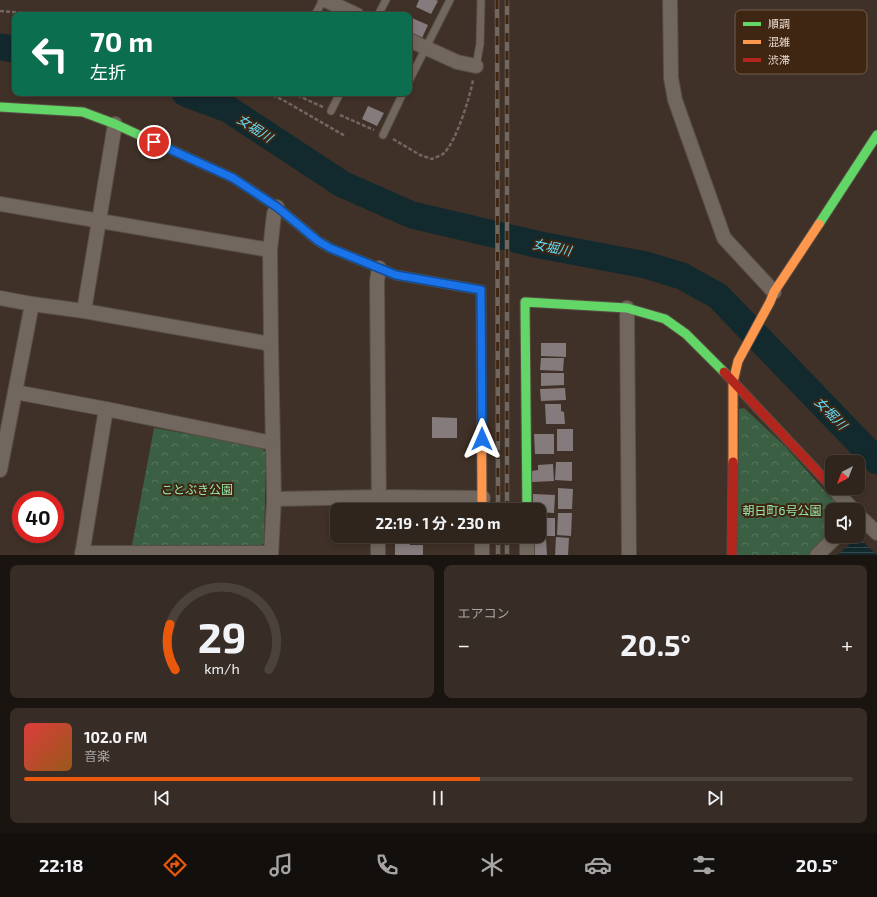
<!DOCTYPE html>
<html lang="ja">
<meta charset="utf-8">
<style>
:root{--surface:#2f251d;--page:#372d26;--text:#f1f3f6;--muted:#a7a5a4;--line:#4a423b;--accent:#ea580c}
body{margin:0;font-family:"Exo 2","Noto Sans JP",sans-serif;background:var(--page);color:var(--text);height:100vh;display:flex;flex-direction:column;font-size:15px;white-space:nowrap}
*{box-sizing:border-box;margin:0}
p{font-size:13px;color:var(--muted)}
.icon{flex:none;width:22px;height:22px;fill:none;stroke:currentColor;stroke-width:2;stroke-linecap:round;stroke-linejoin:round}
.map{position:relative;height:555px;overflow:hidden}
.side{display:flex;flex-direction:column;gap:10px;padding:10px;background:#1a1410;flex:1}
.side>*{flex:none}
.guide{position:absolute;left:12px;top:12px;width:400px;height:84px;border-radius:8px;box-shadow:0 2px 6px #0003,0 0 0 1px var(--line);background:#0b6e4f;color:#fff;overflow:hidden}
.needle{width:26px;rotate:222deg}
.controls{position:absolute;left:825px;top:455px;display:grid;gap:8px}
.controls a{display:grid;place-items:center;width:40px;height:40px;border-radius:8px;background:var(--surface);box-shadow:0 2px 6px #0003,0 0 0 1px var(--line);font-size:20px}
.speed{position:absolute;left:12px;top:491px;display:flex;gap:8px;font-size:20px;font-weight:700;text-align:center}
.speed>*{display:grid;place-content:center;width:52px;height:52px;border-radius:50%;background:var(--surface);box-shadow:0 2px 6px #0003,0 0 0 1px var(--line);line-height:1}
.speed .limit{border:6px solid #d22;background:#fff;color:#111}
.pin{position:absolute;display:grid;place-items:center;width:34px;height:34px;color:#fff;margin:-17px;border:2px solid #fff;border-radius:50%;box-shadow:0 1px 4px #0007}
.me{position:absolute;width:44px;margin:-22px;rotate:0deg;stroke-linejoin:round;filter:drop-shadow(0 0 3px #0008)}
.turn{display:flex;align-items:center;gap:14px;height:84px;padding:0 12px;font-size:18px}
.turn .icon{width:52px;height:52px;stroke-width:2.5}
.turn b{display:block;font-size:28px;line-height:34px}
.big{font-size:30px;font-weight:700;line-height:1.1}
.side .tile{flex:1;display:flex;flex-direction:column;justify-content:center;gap:6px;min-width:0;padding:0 14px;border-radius:8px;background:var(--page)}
.side .dial{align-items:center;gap:0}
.dial svg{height:104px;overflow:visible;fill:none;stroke:var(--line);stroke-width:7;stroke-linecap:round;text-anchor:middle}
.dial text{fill:var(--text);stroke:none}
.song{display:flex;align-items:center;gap:12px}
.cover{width:48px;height:48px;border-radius:6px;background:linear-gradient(135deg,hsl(0 70% 55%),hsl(30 70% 35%))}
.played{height:4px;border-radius:2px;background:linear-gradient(90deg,var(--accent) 55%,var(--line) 55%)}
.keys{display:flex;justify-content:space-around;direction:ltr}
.heat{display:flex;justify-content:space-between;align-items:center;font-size:22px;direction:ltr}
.side .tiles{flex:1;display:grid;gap:10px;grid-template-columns:1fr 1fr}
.tile:last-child{grid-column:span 2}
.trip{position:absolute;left:330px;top:503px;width:216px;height:40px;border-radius:8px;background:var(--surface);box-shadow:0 2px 6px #0003,0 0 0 1px var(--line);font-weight:700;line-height:40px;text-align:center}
.dock{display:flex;height:64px;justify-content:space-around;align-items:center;background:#130f0c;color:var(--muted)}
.dock .icon{width:28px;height:28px}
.dock .active{color:var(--accent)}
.dock b{font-size:18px;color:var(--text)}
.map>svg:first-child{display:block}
</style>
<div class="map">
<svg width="877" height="555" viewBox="0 0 877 555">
<defs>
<pattern id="park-crowns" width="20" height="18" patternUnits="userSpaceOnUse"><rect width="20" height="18" fill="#3b5f43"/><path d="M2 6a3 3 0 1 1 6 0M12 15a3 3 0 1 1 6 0" fill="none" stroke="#58765d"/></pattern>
<pattern id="water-rules" width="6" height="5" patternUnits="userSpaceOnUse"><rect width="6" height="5" fill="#12292e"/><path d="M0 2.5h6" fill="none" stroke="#35484b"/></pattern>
</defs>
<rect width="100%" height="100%" fill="#3f3127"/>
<g fill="url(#park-crowns)">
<polygon points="744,408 785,446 831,498 844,510 832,510 832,533 811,555 737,555 739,409"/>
<polygon points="154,428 258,446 266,452 264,543 261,545 132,545"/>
</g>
<polygon fill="url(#water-rules)" points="858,537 877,555 837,555"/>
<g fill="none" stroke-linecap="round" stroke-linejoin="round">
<g stroke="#12292e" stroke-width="27">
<polyline points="0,47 15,49"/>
<polyline points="185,93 228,109 342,184 412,215 540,245 646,265 682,276 718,296 877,461"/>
</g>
</g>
<g fill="#857b7d">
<polygon points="419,0 436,0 438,1 431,14 416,7"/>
<polygon points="412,18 428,25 422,38 409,32 409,25"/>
<polygon points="368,106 384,113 377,126 362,119"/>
<polygon points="541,343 566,343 566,357 541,356"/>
<polygon points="541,358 564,358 563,371 540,370"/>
<polygon points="541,373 564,373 564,385 541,386"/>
<polygon points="565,388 566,400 541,401 540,389"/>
<polygon points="545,404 561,404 561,411 564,412 565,424 546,424"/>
<polygon points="432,417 457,418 457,438 432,438"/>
<rect x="557" y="429" width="16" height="22"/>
<polygon points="534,434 554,434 554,454 535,454"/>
<polygon points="556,462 572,462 572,481 555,480"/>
<polygon points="553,464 554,481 532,482 532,471 538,470 538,465"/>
<polygon points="558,488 573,489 572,509 558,509"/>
<polygon points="533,494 555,495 554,513 539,512 539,510 533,510"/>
<polygon points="558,513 572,513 571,536 557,535"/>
<polygon points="539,518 555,518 555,536 546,536 546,529 539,529"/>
<polygon points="539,532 543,532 543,539 546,538 547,555 534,555 533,536 539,536"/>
<polygon points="556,537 569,538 568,555 555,555"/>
<polygon points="395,542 410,542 410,545 423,545 423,555 395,555"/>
</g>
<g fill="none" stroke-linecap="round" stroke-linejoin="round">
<defs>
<g id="lane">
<polyline points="315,15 323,0"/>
<polyline points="378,15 386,0"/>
<polyline points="476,66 480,44 481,0"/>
<polyline points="409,81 450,0"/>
<polyline points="331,111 340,93"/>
<polyline points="383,135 403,93"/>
</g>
<g id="street">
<polyline points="325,0 357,15"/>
<polyline points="670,0 671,78 675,100 724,238 774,292"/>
<polyline points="409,40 457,62 476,66"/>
<polyline points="0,204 270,250"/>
<polyline points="379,268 377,281 379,510"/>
<polyline points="0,298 32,304 84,311 271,344"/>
<polyline points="627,308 629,555"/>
<polyline points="84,311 115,124"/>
<polyline points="15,392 106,409 272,443"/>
<polyline points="0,470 32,304"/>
<polyline points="833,488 853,510"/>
<polyline points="274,499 379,497 483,498"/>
<polyline points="858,515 877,533"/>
<polyline points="527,536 527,555"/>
<polyline points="82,553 271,553"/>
<polyline points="82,555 106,409"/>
<polyline points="271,555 274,499 271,344 270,250 274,214 277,207"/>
<polyline points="378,555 378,536"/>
<polyline points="482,555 482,536"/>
<polyline points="817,555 837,536"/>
</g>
<g id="fast">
<polyline points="0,107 83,112 115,124 233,178 277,207 318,241 330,248 396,275 481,290 481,296"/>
<polyline points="819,224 877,135"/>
<polyline points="527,510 525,302 627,308 665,319 686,334 724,372"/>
</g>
<g id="slow">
<polyline points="481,296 482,510"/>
<polyline points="733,462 733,382 738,361 770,302 774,292 819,224"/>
</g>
<g id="jam">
<polyline points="724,372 832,487"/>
<polyline points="732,555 733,462"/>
</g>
</defs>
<use href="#lane" stroke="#584d43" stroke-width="9"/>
<use href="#street" stroke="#584d43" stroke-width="16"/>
<use href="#fast" stroke="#584d43" stroke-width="11"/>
<use href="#slow" stroke="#584d43" stroke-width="11"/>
<use href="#jam" stroke="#584d43" stroke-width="11"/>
<g stroke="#716760" stroke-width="2.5" stroke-dasharray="4 2" stroke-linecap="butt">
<polyline points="0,11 53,15"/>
<polyline points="267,93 283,100 345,136"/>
<polyline points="292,93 323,107"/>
<polyline points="340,115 374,130"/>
<path d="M 393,139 L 420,155 L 432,159 C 436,157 441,156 444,153 C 456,142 470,97 473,80"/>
</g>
<use href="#lane" stroke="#71675f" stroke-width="7"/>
<use href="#street" stroke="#71675f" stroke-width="14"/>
<use href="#fast" stroke="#63d668" stroke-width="9"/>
<use href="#slow" stroke="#ff974d" stroke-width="9"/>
<use href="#jam" stroke="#b3261e" stroke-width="9"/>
<defs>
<g id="rail">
<polyline points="497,0 498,510"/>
<polyline points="507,510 507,0"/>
<polyline points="498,536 498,555"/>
<polyline points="507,536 507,555"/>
</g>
</defs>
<use href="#rail" stroke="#71675f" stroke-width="4.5"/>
<use href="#rail" stroke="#3e2613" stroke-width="3" stroke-dasharray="9" stroke-linecap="butt"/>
</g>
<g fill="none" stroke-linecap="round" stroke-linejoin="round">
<defs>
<polyline id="route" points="154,142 233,178 277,207 318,241 330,248 396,275 481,290 482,439"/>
</defs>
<use href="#route" stroke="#114b97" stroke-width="10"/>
<use href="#route" stroke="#1a73e8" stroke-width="7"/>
</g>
<g text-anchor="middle" stroke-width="4" stroke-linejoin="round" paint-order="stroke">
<g font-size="12" fill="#97e9ae" stroke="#3e2613">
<text x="197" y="494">ことぶき公園</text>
<text x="782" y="515">朝日町6号公園</text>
</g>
<g font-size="13" font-style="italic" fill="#62ddfa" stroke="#3e2613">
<text transform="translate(255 128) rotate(33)" y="5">女堀川</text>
<text transform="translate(552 247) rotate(11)" y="5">女堀川</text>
<text transform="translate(831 413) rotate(46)" y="5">女堀川</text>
</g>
</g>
<rect x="735" y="10" width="132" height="64" rx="6" fill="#3e2613" stroke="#735d4c" stroke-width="1"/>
<rect x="743" y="22" width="18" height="4" fill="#63d668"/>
<rect x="743" y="40" width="18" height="4" fill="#ff974d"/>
<rect x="743" y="58" width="18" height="4" fill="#b3261e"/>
<g font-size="11" fill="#edddd1">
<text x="768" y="28">順調</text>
<text x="768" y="46">混雑</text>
<text x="768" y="64">渋滞</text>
</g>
</svg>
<div class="controls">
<a><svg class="needle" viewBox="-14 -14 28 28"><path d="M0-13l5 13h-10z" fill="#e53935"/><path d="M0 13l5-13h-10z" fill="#a7a5a4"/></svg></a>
<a><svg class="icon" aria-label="sound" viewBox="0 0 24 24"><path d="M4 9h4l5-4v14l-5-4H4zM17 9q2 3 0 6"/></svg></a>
</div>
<div class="speed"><div class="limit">40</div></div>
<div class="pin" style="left:154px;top:142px;background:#d93025"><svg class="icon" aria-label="arrive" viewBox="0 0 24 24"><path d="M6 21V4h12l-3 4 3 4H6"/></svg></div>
<svg class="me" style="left:482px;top:439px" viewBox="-20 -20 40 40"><path d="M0-17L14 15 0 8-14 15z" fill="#1a73e8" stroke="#fff" stroke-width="4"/></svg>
<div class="trip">22:19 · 1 分 · 230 m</div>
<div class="guide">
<div class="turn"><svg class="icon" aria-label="left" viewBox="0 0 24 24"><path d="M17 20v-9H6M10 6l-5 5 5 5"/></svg><div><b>70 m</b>左折</div></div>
</div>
</div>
<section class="side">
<div class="tiles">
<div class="tile dial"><svg viewBox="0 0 100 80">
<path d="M14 69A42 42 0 1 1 86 69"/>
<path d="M14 69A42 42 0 0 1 10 34" stroke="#ea580c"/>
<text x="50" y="56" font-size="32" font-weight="700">29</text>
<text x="50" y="72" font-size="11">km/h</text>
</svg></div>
<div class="tile"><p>エアコン</p>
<div class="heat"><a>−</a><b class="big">20.5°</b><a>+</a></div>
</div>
<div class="tile">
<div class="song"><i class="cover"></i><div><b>102.0 FM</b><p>音楽</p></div></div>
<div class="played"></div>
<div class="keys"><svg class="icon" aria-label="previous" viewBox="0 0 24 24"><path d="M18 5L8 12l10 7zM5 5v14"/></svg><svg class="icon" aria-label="pause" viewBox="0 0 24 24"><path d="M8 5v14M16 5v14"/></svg><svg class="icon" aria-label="next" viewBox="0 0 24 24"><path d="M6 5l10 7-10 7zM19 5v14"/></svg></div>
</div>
</div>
</section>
<nav class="dock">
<b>22:18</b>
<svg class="icon active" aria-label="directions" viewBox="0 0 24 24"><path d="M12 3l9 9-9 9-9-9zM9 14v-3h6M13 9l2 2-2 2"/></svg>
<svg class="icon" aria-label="music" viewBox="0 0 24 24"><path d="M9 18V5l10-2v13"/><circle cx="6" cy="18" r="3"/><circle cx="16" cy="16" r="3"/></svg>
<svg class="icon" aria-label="phone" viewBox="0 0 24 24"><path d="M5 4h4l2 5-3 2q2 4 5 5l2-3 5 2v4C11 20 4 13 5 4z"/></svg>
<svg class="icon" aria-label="climate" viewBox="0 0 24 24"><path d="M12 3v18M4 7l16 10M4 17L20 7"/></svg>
<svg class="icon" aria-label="car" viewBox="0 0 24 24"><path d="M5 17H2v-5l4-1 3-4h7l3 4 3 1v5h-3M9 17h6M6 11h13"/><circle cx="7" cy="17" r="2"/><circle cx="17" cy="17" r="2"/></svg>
<svg class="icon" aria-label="filters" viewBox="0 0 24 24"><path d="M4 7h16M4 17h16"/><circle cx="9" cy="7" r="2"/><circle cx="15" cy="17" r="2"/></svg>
<b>20.5°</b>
</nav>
